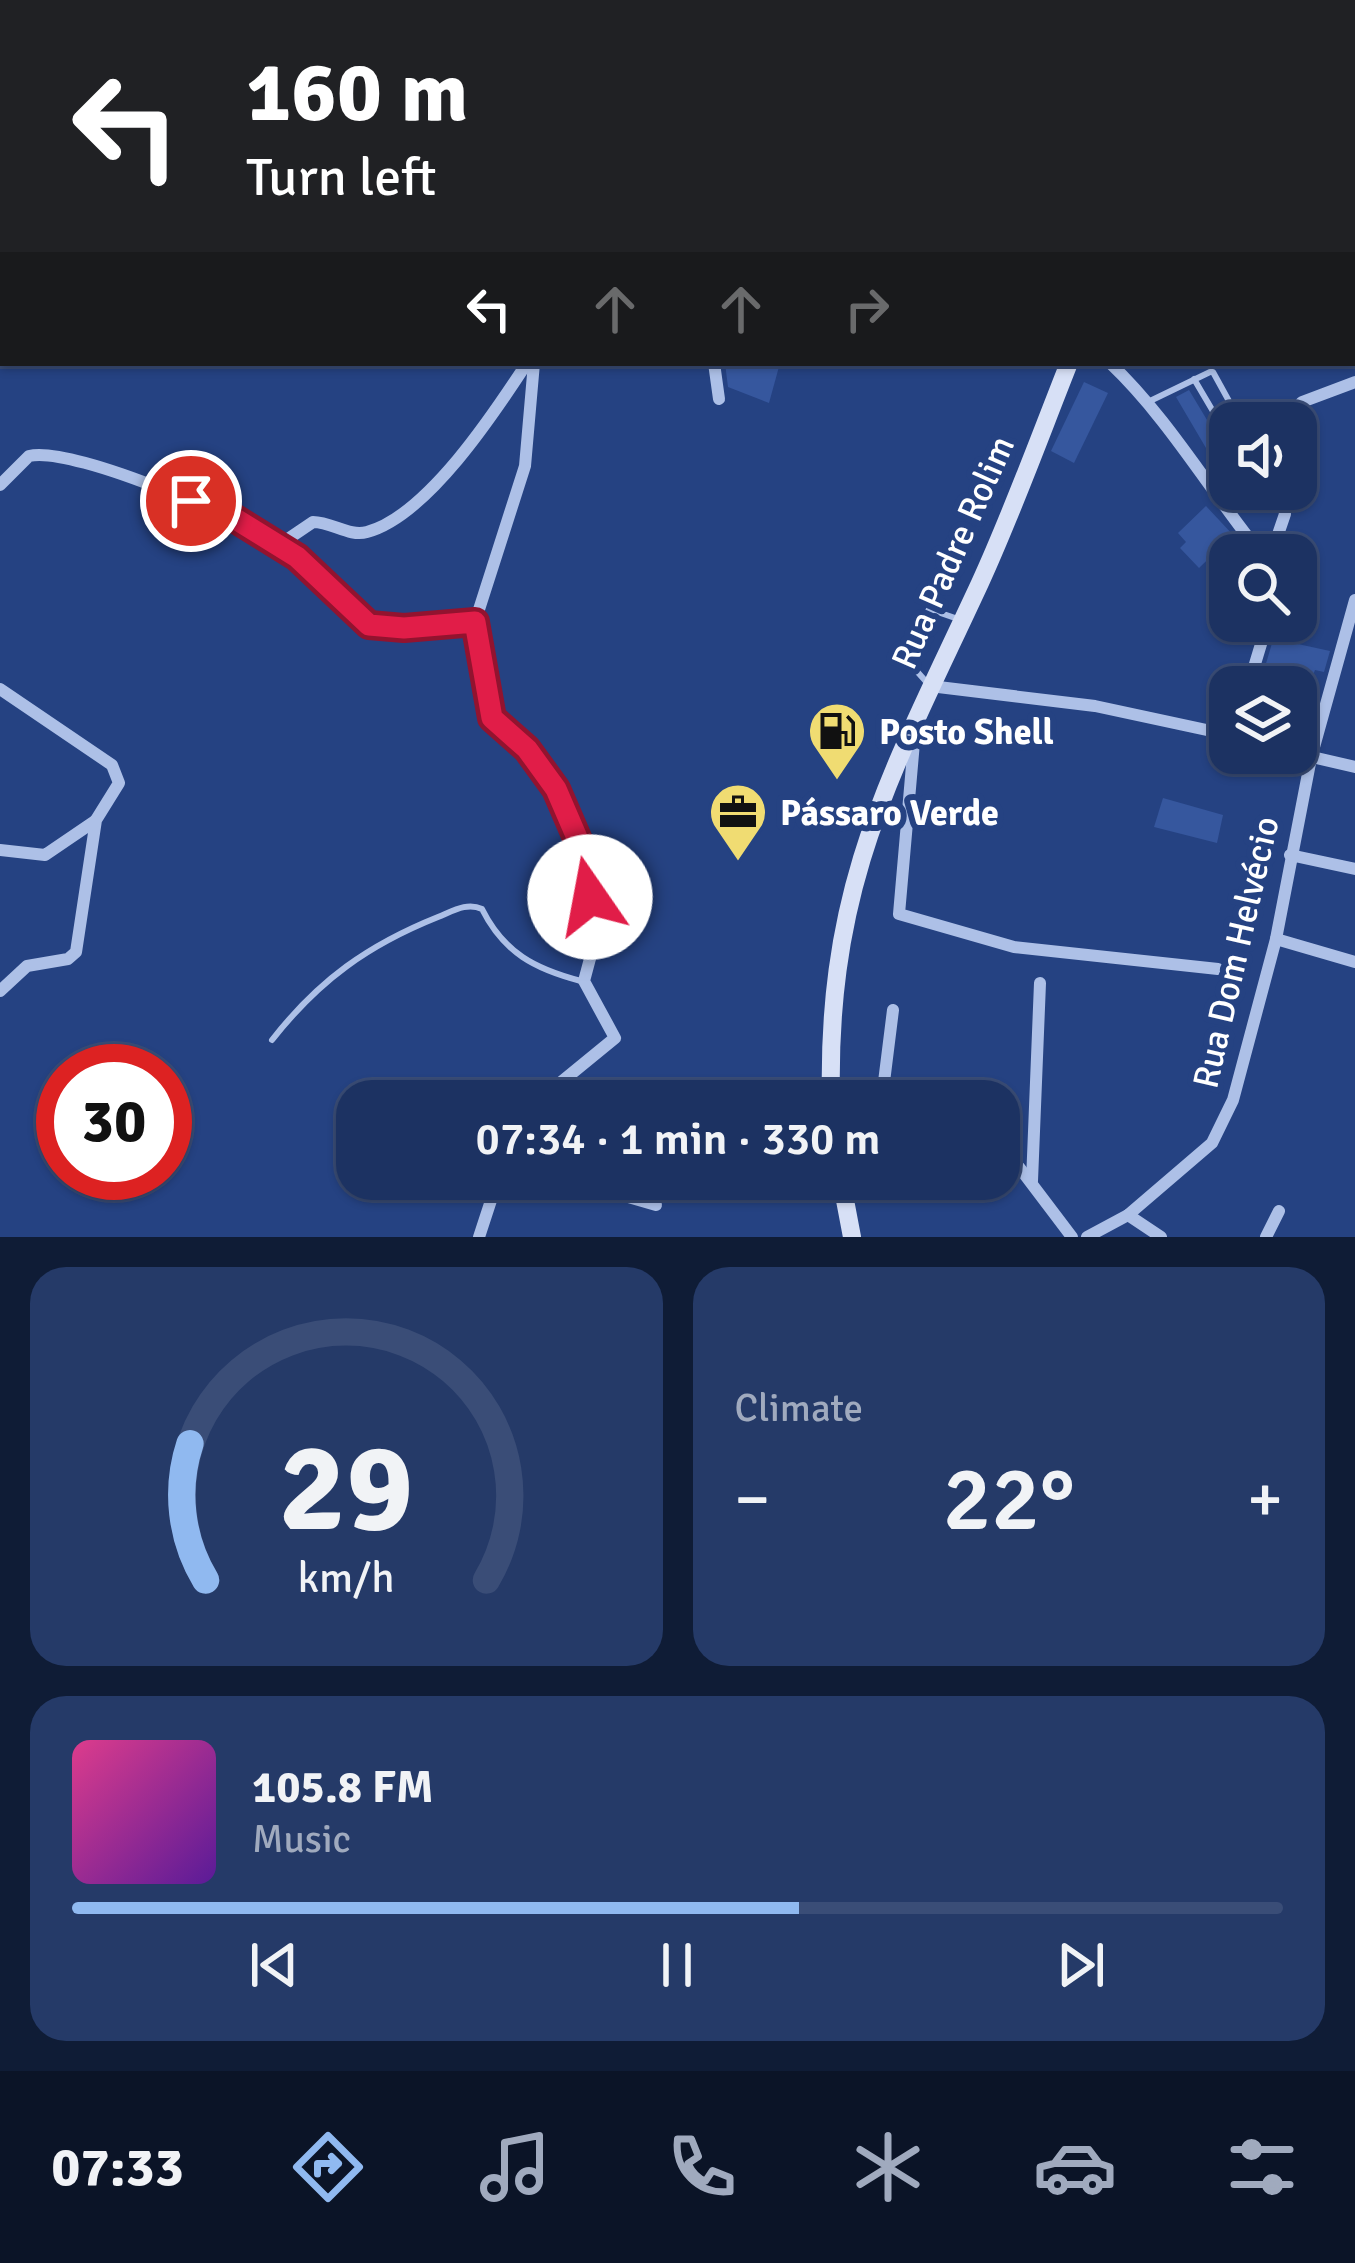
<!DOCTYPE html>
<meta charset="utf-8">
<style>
:root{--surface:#1c3262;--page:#253a68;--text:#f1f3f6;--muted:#a0aabe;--line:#3a4d77;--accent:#90b9f0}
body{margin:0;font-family:Signika,sans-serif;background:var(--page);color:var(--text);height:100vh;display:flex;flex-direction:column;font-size:45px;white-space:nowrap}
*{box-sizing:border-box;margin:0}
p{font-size:39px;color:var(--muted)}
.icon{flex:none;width:66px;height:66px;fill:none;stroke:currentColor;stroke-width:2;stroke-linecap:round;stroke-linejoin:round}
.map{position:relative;height:1237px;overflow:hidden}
.panel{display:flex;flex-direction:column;gap:30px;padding:30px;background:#0f1c36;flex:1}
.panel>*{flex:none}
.hud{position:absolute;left:0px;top:0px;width:1356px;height:366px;box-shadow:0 3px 9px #0004,0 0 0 3px var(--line);background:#202124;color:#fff;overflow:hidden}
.buttons{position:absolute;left:1209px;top:402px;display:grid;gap:24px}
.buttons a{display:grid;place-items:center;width:108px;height:108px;border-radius:24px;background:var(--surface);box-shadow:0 3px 9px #0004,0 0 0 3px var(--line);font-size:60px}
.speed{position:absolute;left:36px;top:1044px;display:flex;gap:24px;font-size:60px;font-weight:700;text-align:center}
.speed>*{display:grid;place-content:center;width:156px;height:156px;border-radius:50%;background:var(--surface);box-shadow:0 3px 9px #0004,0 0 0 3px var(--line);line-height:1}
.speed .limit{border:18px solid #d22;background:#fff;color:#111}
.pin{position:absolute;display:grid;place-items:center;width:102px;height:102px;color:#fff;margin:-51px;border:6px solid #fff;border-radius:50%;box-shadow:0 3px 12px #0007}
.me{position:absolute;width:132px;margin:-66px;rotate:348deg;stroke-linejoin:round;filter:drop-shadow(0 0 9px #0008)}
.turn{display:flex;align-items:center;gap:42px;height:252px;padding:0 48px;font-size:54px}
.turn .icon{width:156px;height:156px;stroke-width:2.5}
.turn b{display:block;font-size:84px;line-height:102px}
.lanes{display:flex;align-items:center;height:114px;padding:0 48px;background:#0003;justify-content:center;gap:60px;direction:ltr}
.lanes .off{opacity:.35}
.big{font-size:90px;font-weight:600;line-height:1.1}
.panel .widget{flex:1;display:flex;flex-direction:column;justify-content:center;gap:18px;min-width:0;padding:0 42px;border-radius:36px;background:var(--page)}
.panel .dial{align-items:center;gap:0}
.dial svg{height:312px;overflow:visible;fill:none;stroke:var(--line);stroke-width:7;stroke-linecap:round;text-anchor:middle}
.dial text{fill:var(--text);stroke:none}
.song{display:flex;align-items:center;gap:36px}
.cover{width:144px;height:144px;border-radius:18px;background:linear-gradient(135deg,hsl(330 70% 55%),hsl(270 70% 35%))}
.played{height:12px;border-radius:6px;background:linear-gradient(90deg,var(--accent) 60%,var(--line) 60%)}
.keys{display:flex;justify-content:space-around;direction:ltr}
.heat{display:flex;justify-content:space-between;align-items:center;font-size:66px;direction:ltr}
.panel .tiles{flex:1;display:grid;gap:30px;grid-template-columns:1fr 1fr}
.widget:last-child{grid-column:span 2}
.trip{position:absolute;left:336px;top:1080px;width:684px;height:120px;border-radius:36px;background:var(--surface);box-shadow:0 3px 9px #0004,0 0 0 3px var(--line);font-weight:600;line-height:120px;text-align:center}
.tabs{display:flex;height:192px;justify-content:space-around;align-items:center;background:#0b1427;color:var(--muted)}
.tabs .icon{width:84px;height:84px}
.tabs .selected{color:var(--accent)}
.tabs b{font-size:54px;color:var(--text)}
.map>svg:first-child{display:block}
</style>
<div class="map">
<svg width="1355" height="1237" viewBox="0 0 1355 1237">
<rect width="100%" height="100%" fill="#254282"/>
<g fill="#36579e">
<polygon points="725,363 780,363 769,403 728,387"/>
<polygon points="1084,382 1108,393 1074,463 1051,451"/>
<polygon points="1189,390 1213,430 1247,409 1255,423 1230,423 1230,457 1216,465 1176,397"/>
<polygon points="1206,506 1233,535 1199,568 1180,548 1186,542 1178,533"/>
<polygon points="1275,633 1286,635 1284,641 1330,651 1324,672 1315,670 1303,700 1312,703 1306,734 1296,731 1296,687 1259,687"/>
<polygon points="1163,798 1223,815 1217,843 1154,827"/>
</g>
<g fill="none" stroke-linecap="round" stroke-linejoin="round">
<polyline stroke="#adc0e7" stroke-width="3" stroke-dasharray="6 9" stroke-linecap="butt" points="894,1087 918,1101"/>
<g stroke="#adc0e7" stroke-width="6">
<polyline points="672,0 672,3"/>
<polyline points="806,0 807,3"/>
<polyline points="301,363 329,363"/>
<polyline points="1150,401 1210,372 1213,372 1235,412 1217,418 1194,379"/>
<polyline points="930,686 905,658 929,609 958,619"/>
<path d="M 272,1040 C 319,980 368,945 438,917 C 453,911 467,902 482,909 C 504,953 535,969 581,981"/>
</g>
<g stroke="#adc0e7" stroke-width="12">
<polyline points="250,0 280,0"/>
<polyline points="559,0 564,3"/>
<polyline points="918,0 919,3"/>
<polyline points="1194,0 1194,3"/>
<polyline points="56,3 60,0"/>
<polyline points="114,3 117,0"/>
<polyline points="1253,3 1254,0"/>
<polyline points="0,56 3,54"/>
<polyline points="534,363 525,466 475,622 492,718 527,749 557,789 584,854 595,940 584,981 615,1038 538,1101"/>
<polyline points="714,363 719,399"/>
<path d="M 1110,363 C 1169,419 1210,491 1262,555"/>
<polyline points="1283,423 1302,402 1355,382"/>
<path d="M 0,485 L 29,456 C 74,445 260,526 299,559 C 323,579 345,615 374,626 C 402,637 446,625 475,622"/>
<path d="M 279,545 L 313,522 C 332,522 349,537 367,532 C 427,516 495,412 527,363"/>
<polyline points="1271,555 1285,514 1281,489"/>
<polyline points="930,686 1095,706 1230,735"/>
<polyline points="1248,687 1268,621"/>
<polyline points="0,689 112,765 119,783 96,820 76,952 68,959 27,966 0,991"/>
<polyline points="915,731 899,914 1014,947 1218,969"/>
<polyline points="1295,753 1355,767"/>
<polyline points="0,850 45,855 95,821"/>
<polyline points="1290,855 1355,869"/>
<polyline points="1276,939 1355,962"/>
<polyline points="864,1101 884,1082 893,1010"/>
<polyline points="999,1167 1019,1167 1072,1237"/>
<polyline points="566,1179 656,1205"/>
<polyline points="1032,1181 1040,983"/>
<polyline points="1128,1215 1161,1237"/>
<polyline points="479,1237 498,1179"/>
<polyline points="1087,1237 1128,1215 1212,1143 1233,1100 1276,939 1311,758 1355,600"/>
<polyline points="1266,1237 1279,1211"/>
</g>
<g stroke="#d7e0f6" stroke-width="18">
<polyline points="1126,0 1126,3"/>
<path d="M 831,1101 C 826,883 892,773 980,583 C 1013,511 1040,436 1069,363"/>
<polyline points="841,1179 852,1237"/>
</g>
</g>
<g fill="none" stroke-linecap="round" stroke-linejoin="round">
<defs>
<polyline id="route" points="191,501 226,513 297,557 369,625 404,628 475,622 492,718 527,749 556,789 584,854 590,897"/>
</defs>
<use href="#route" stroke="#92132f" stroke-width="30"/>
<use href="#route" stroke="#e11d48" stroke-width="21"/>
</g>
<defs>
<symbol id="fuel-pin" viewBox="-11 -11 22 30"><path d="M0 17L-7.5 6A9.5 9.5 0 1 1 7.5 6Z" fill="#f0dc72" stroke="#254282"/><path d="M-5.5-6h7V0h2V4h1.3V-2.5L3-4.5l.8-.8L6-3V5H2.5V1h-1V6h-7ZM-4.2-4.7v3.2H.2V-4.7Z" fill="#111"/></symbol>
<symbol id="office-pin" viewBox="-11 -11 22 30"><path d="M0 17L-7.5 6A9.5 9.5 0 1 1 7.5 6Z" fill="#f0dc72" stroke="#254282"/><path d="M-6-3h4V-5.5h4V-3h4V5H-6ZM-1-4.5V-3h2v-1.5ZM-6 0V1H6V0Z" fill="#111"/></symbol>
</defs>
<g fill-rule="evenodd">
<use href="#fuel-pin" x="804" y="698" width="66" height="90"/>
<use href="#office-pin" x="705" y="779" width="66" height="90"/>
</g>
<g text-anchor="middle" stroke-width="12" stroke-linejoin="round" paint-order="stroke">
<g font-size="36" fill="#fff" stroke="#254282">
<text transform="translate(952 552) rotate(-66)" y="13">Rua Padre Rolim</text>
<text transform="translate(1235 952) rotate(-77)" y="13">Rua Dom Helvécio</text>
</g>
<g font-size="36" font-weight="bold" fill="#fff" stroke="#254282" text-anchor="start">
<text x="879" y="744">Posto Shell</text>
<text x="780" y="825">Pássaro Verde</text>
</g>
</g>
</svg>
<div class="buttons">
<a><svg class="icon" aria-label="sound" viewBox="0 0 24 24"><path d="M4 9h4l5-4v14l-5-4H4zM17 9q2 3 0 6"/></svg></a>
<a><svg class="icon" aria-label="search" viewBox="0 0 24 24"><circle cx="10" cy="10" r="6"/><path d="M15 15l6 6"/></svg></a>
<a><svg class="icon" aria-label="layers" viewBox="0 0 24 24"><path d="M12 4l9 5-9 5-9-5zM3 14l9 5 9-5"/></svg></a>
</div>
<div class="speed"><div class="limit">30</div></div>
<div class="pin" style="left:191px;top:501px;background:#d93025"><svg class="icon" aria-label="arrive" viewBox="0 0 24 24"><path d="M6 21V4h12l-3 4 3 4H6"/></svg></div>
<svg class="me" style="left:590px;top:897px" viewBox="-20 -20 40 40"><circle r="19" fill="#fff"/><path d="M0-13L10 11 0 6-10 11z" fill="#e11d48"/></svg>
<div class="trip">07:34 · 1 min · 330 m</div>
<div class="hud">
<div class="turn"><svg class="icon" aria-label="left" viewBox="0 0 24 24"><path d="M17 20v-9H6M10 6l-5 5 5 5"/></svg><div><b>160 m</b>Turn left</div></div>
<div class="lanes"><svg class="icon" aria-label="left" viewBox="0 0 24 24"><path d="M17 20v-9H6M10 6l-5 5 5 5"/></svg><svg class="icon off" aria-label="ahead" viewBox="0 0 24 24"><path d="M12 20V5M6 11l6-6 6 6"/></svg><svg class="icon off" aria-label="ahead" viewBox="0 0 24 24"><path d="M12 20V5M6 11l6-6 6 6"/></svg><svg class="icon off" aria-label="right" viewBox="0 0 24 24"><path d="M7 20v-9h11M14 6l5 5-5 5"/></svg></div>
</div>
</div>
<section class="panel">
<div class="tiles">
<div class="widget dial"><svg viewBox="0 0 100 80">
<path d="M14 69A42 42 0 1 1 86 69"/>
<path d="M14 69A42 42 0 0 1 10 34" stroke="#90b9f0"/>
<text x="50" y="56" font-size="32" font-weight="700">29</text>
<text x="50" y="72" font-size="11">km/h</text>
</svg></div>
<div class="widget"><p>Climate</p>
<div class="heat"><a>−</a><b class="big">22°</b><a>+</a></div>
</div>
<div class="widget">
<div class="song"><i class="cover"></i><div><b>105.8 FM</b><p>Music</p></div></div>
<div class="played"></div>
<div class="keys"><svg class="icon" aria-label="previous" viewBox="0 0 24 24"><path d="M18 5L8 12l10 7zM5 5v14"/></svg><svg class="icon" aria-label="pause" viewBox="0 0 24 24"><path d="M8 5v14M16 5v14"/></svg><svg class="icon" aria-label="next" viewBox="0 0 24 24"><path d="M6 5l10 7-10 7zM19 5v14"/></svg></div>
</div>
</div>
</section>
<nav class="tabs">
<b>07:33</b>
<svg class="icon selected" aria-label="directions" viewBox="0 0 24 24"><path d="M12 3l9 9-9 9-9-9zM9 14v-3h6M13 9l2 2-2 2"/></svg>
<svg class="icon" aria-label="music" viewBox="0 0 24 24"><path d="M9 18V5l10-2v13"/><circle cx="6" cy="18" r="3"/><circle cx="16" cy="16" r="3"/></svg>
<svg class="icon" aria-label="phone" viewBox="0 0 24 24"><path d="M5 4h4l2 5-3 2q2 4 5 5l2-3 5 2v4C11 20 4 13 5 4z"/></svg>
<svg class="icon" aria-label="climate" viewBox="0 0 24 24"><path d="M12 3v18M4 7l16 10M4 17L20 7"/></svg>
<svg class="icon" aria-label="car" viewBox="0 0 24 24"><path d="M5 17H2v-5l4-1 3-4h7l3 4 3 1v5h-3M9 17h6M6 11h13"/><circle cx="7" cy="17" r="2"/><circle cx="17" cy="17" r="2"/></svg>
<svg class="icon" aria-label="filters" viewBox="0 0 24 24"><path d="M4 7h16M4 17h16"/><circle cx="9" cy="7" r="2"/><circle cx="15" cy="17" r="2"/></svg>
</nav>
